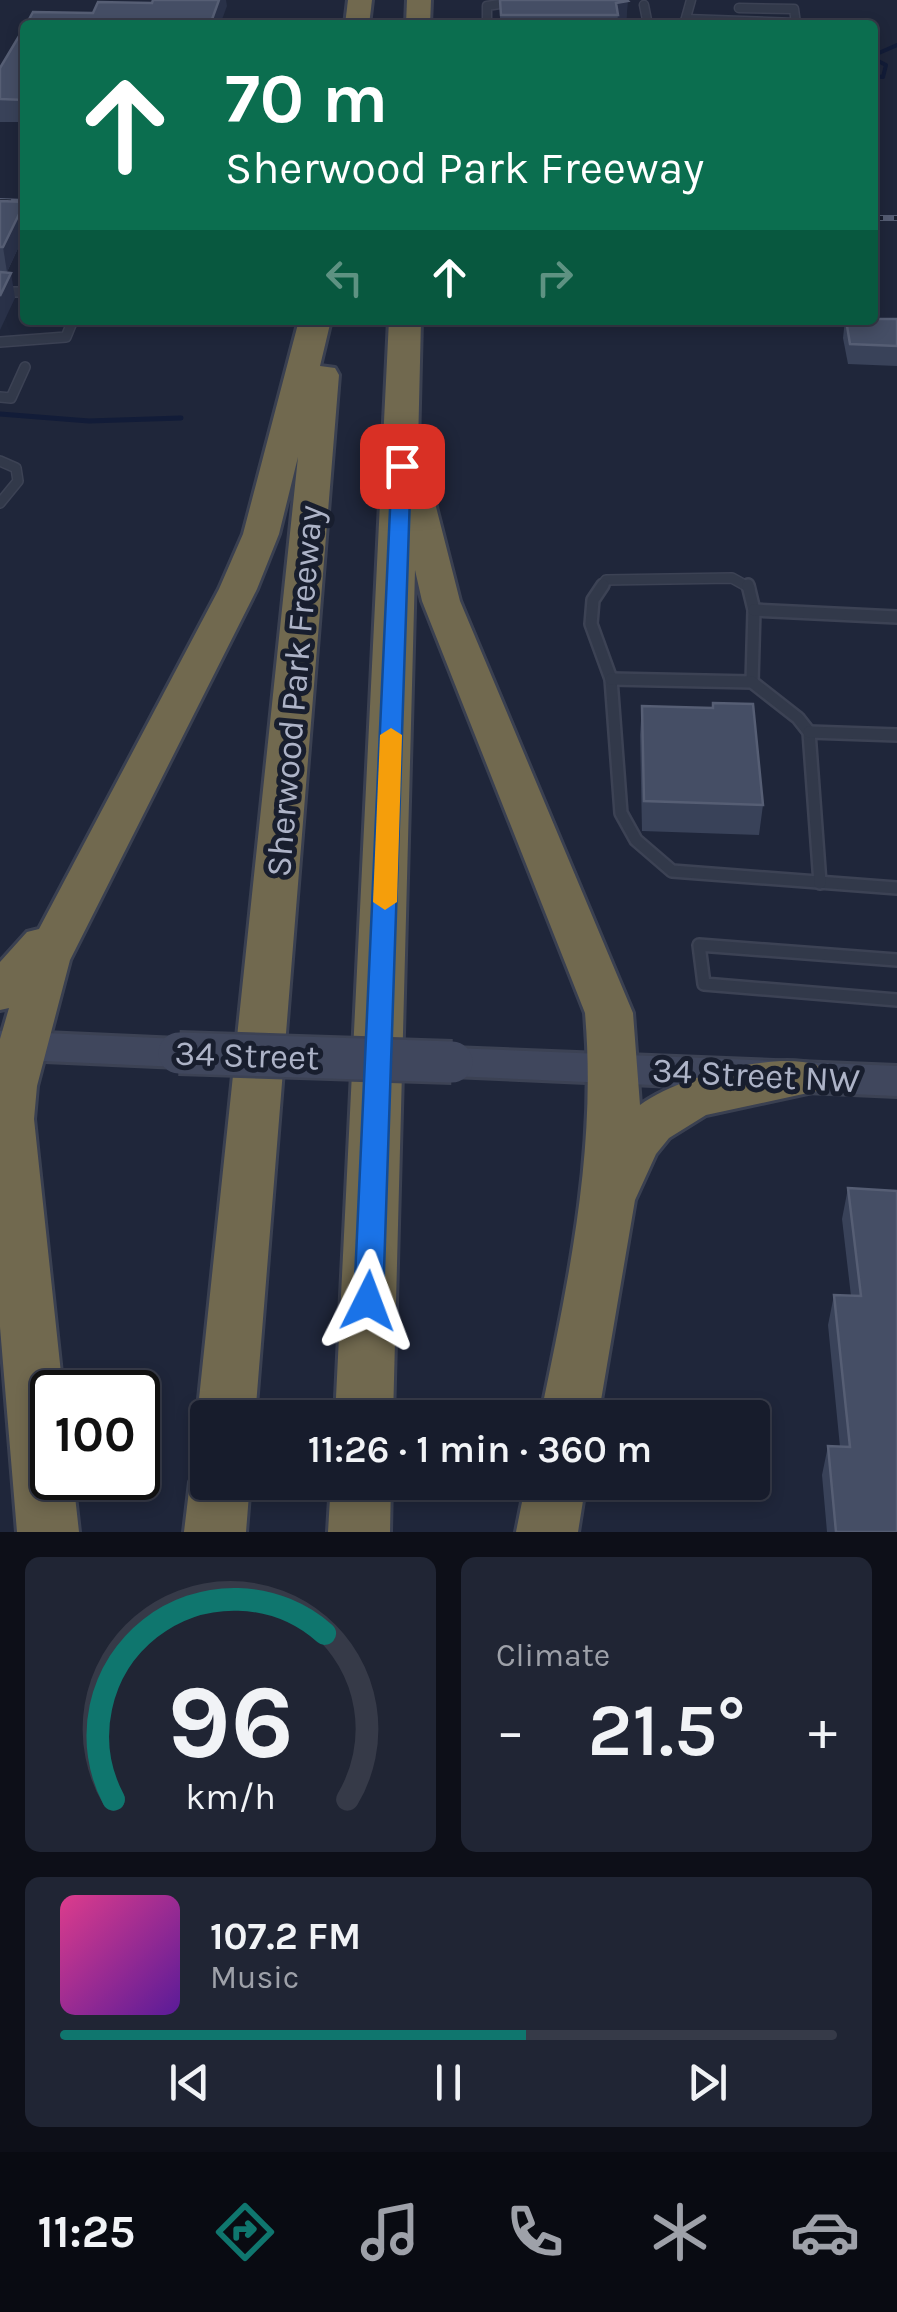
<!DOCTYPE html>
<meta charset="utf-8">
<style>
:root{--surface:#171c2c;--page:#202534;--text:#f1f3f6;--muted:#9ea1a9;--line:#363a48;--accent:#0f766e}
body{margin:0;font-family:Karla,sans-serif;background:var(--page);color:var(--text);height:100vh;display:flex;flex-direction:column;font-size:38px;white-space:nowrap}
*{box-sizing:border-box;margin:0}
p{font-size:32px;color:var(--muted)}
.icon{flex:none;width:55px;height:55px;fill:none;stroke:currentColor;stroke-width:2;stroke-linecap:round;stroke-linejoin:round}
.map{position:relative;height:1532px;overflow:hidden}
.sheet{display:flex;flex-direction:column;gap:25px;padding:25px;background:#0d0f18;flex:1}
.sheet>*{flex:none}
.guide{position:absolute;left:20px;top:20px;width:858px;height:305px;border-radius:10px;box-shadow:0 5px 15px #0003,0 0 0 2px var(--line);background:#0b6e4f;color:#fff;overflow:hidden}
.speed{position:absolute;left:30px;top:1370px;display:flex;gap:20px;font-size:50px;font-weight:700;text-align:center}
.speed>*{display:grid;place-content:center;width:130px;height:130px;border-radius:50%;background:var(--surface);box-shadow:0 5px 15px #0003,0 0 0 2px var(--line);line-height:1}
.speed .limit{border:5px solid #111;border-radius:15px;background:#fff;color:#111}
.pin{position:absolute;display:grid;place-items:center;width:85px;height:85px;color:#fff;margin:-42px;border-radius:20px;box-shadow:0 5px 15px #0006}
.me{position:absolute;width:110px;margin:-55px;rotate:3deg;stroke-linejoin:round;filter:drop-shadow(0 0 8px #0008)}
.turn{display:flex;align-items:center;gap:35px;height:210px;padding:0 40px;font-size:45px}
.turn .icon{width:130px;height:130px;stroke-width:2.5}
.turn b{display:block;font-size:70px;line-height:85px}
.lanes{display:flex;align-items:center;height:95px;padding:0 40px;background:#0003;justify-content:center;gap:50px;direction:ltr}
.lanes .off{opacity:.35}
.big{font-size:75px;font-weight:600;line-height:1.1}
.sheet .widget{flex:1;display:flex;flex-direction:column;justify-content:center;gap:15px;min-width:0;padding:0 35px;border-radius:15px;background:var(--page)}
.sheet .dial{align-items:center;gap:0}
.dial svg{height:260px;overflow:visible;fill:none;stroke:var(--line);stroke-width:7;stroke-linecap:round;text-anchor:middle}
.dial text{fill:var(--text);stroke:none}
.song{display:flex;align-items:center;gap:30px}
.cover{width:120px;height:120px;border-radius:15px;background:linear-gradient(135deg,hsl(330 70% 55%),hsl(270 70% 35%))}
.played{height:10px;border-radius:5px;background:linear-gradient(90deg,var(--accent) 60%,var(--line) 60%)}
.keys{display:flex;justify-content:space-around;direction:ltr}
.heat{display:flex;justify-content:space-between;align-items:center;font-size:55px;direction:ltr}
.sheet .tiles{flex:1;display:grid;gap:25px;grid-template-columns:1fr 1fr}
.widget:last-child{grid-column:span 2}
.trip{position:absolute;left:190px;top:1400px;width:580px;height:100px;border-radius:10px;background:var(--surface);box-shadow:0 5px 15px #0003,0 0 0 2px var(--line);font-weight:600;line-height:100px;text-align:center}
.dock{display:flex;height:160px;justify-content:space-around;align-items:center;background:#090b12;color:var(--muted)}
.dock .icon{width:70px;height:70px}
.dock .on{color:var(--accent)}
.dock b{font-size:45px;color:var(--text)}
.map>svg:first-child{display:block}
</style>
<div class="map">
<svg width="897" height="1532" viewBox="0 0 897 1532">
<rect width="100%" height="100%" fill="#1f263a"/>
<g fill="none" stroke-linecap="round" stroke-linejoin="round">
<g stroke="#121c38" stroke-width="4">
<polyline points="872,56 897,45"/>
<polyline points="872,58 886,65 883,77 872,76"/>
</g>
<polyline stroke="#121c38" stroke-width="5" points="0,414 89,421 181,418"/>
<defs>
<g id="lane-far2">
<polyline points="644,5 648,25"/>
<polyline points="739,8 794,9 796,23 790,25"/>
<polyline points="686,19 796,23"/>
<polyline points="487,25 487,6 513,2"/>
<polyline points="684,25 691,0"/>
</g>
<g id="lane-far1">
<polyline points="0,292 25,292"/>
<polyline points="0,342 66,337 73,320"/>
<polyline points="0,397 11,398 25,367"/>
<polyline points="0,461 16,468 18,481 0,503"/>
<polyline points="601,588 606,580 732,578 750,588"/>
</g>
<g id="lane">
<polyline points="603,585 593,600 591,624 611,679 621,813 636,840 672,871 897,888"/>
<polyline points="748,585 754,610 752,682"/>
<polyline points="754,610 897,617"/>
<polyline points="611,679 752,682 798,718 809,732 820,883"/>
<polyline points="809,732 897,735"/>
<polyline points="897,960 699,945 704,984 897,1000"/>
</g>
<g id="secondary">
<polygon points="0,1031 179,1039 192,1043 198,1053 192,1063 179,1067 0,1059"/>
<polygon points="452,1048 897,1066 897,1096 452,1076 439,1072 433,1062 439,1052"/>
</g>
<g id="highway">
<polygon points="348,0 372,0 369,25 345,25"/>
<polygon points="407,0 431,0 430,25 406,25"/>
<polygon points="299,320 331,320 320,366 335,368 339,375 255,1418 208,1418 208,1437 197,1418 298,457 279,534 257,589 70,960 37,1086 34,1119 63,1392 52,1392 52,1478 73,1478 79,1532 17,1532 0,1327 0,1039 9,1008 0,1010 0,962 27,932 39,929 219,589 243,534"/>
<path d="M 389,320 L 421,320 L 417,488 L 429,491 L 434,499 L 460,601 L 633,1013 L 640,1105 C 677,1077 773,1051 817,1065 L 824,1078 L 817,1091 L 706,1115 L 669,1138 L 656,1154 L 635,1200 L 598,1418 L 540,1418 C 568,1282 597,1152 585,1013 L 422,601 L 415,570 L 393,1418 L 335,1418 Z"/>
<polygon points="208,1459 208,1482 250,1482 246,1532 184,1532 190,1482 199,1463"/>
<polygon points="331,1482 391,1482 390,1532 328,1532"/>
<polygon points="526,1482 586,1482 578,1532 516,1532"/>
</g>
</defs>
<use href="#lane-far2" stroke="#3c4254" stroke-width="11"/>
<use href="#lane-far1" stroke="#3c4254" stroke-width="12"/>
<use href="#lane" stroke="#3c4254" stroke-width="16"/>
<use href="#secondary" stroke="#3c4254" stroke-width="6"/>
<use href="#highway" stroke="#3a4051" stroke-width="6"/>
<use href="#lane-far2" stroke="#32394a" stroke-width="8"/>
<use href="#lane-far1" stroke="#32394a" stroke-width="9"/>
<use href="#lane" stroke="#32394a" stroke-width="11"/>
<use href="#secondary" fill="#40475d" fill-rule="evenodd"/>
<use href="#highway" fill="#71694f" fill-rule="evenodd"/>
<defs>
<g id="rail">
<polyline points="0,201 25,202"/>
<polyline points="872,218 897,218"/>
</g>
</defs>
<use href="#rail" stroke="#545c72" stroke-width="6"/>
<use href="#rail" stroke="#181e2e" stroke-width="4" stroke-dasharray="11" stroke-linecap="butt"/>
<defs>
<polyline id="secondary-bridge" points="179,1053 452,1062"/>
</defs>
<use href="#secondary-bridge" stroke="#3c4254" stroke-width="46" stroke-linecap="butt"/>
<use href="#secondary-bridge" stroke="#40475d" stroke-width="41"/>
</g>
<g fill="#394259">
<polygon points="500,0 627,0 626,23 617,25 500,25"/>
<polygon points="25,26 25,122 0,122 0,68"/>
<polygon points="0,201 25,202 25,233 7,272 0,272"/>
<polygon points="897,319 897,366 848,364 843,338 845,320"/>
<polygon points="713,703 763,805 759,835 642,831 640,735 642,706 712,708"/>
<polygon points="848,1188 897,1532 827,1532 822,1475 828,1446 840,1447 828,1325 834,1295 851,1296 842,1219"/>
</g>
<g fill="#293148">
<polygon points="219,0 226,0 227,6 220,25 210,25"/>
<polygon points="628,1 626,23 617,24 618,15 616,3"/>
<polygon points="25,202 25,233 7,272 3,247"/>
<polygon points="11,273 15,298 0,330 0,296"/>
</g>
<g fill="#454e65" stroke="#565e74" stroke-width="2.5">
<polygon points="153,0 219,0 210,25 26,25 33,12 93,13 98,2 152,3"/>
<polygon points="500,0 627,0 628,1 616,3 618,15 501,15"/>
<polygon points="25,26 25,100 0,99 0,68"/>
<polygon points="0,201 25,202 3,247 0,247"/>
<polygon points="0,272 11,273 0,296"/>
<polygon points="872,319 897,319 897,346 850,344 846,320 872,320"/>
<polygon points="713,703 753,704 763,805 644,801 642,706 713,708"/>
<polygon points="848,1188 897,1191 897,1532 836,1532 828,1446 850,1447 834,1295 861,1296"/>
</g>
<polygon fill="#1a73e8" stroke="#114b97" stroke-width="2.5" points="402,460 411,466 383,1301 379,1310 368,1314 358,1310 354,1301 392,466"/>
<polygon fill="#f59e0b" points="391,728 402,735 397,902 385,910 373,902 380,735"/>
<g text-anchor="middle" stroke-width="10" stroke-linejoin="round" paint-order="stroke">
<g font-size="35" fill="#adb3c7" stroke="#181e2e">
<text transform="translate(294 691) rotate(-85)" y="12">Sherwood Park Freeway</text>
<text transform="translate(247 1055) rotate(2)" y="12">34 Street</text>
<text transform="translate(756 1075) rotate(3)" y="12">34 Street NW</text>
</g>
</g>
</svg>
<div class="speed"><div class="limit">100</div></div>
<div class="pin" style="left:402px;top:466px;background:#d93025"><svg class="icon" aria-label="arrive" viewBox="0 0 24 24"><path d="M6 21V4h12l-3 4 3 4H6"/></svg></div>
<svg class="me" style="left:368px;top:1301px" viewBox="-20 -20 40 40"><path d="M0-17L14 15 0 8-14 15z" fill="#1a73e8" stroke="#fff" stroke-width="4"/></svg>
<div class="trip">11:26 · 1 min · 360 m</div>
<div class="guide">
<div class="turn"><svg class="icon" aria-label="ahead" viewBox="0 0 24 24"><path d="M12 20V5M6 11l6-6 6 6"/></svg><div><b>70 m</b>Sherwood Park Freeway</div></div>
<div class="lanes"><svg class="icon off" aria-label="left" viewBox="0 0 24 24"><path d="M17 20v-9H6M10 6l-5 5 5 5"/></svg><svg class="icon" aria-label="ahead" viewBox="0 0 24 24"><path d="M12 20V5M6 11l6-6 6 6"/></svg><svg class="icon off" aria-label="right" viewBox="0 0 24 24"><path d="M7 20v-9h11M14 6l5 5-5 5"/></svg></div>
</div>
</div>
<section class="sheet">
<div class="tiles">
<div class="widget dial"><svg viewBox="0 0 100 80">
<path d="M14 69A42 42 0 1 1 86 69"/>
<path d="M14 69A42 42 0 0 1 79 18" stroke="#0f766e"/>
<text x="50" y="56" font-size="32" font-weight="700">96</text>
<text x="50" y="72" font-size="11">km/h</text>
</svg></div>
<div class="widget"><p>Climate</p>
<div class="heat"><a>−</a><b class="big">21.5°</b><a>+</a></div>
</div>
<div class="widget">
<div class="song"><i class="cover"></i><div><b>107.2 FM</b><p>Music</p></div></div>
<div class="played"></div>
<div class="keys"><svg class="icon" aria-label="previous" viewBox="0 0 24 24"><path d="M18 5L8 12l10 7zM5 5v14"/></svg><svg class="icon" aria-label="pause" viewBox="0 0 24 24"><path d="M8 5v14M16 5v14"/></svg><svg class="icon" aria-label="next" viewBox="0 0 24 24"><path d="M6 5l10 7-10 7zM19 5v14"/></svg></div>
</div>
</div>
</section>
<nav class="dock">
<b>11:25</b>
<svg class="icon on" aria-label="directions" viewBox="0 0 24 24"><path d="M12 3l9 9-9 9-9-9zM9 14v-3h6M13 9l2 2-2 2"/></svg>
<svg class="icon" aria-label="music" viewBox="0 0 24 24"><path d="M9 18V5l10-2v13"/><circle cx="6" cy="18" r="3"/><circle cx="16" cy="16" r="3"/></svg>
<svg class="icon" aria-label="phone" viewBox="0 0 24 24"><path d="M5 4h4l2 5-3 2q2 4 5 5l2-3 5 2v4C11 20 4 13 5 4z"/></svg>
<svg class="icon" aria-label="climate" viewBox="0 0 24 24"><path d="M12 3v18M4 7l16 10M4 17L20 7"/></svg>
<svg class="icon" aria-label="car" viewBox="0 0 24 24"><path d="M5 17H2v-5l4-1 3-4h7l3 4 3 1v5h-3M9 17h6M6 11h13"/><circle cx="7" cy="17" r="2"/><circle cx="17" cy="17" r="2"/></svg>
</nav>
